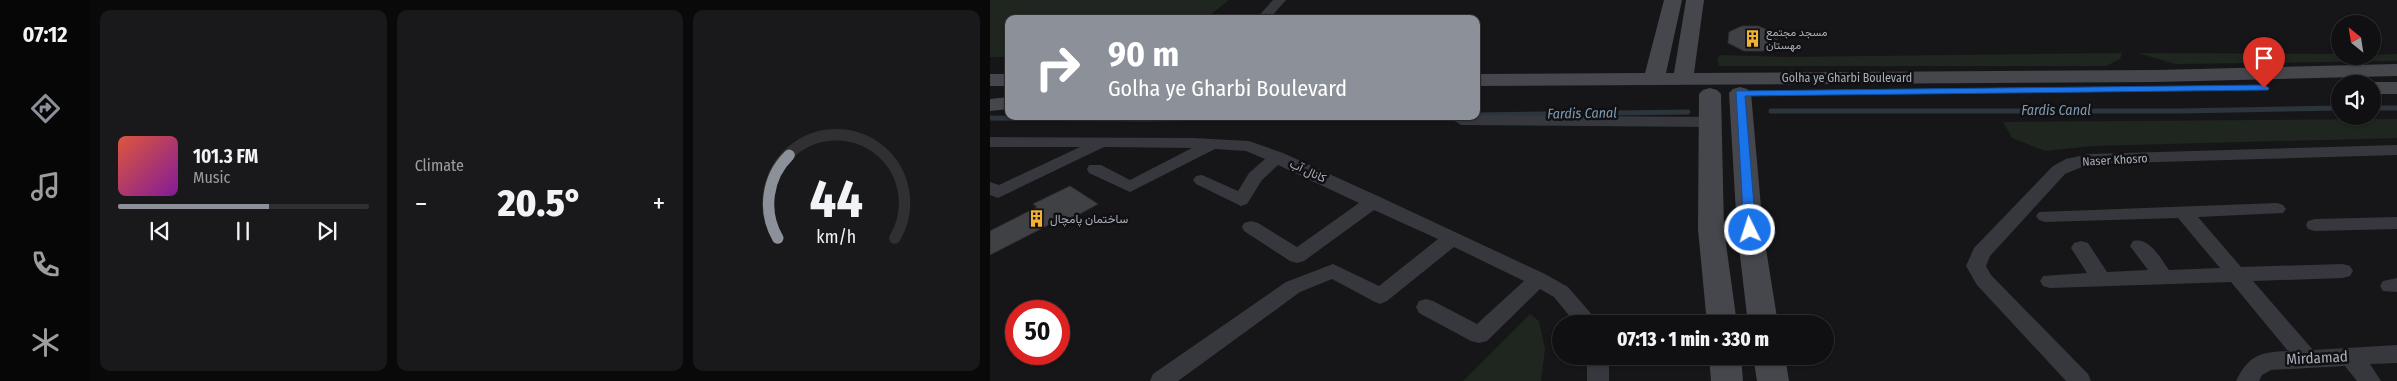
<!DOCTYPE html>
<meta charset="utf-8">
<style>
:root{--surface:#101012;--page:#19191b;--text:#f1f3f6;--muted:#9c9d9f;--line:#303032;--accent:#8c9099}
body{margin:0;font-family:"Fira Sans Condensed",Vazirmatn,sans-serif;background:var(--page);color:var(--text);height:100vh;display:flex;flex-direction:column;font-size:19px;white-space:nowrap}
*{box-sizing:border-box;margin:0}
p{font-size:16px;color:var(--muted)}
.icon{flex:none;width:28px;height:28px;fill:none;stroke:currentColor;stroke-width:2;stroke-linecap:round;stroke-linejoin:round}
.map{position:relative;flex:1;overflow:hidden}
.drawer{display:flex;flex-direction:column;gap:10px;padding:10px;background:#09090a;width:900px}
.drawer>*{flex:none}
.banner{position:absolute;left:15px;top:15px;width:475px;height:105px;border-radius:10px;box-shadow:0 1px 4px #0004,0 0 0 1px var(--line);background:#8c9099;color:#fff;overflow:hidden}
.needle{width:32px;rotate:330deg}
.controls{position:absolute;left:1341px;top:15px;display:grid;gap:10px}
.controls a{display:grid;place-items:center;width:50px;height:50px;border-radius:50%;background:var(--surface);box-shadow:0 1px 4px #0004,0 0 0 1px var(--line);font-size:25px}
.speed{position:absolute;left:15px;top:300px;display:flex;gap:10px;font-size:25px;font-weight:700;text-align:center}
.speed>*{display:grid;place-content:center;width:65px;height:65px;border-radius:50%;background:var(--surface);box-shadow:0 1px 4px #0004,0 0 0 1px var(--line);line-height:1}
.speed .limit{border:8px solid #d22;background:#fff;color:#111}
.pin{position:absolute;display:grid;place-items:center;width:42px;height:42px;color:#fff;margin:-51px -21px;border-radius:50% 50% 50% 0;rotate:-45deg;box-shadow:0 0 5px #0007}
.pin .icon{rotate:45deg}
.me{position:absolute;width:55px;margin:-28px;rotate:356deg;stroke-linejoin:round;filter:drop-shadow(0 0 4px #0008)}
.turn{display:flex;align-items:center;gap:18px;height:105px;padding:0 20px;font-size:22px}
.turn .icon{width:65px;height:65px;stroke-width:2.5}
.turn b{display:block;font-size:35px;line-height:42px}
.big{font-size:38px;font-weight:800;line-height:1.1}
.drawer .card{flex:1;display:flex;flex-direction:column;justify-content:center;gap:8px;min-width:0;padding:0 18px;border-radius:10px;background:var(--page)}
.drawer .dial{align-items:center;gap:0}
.dial svg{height:130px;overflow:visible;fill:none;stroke:var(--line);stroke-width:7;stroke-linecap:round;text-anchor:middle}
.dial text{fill:var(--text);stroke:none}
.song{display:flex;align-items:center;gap:15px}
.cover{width:60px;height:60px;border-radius:8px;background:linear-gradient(135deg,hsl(10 70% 55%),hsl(290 70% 35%))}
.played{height:5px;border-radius:2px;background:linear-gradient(90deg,var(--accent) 60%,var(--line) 60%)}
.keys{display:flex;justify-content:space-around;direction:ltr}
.heat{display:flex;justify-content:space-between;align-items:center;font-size:28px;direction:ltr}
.drawer .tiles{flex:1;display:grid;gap:10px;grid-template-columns:repeat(3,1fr)}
.trip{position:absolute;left:562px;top:315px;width:282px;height:50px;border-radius:25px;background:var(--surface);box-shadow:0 1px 4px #0004,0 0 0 1px var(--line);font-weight:800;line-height:50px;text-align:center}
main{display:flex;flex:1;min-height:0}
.tab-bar{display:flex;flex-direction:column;width:90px;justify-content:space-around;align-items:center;background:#060607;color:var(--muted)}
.tab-bar .icon{width:35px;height:35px}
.tab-bar .selected{color:var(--accent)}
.tab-bar b{font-size:22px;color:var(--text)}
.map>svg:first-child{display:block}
</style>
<main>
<nav class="tab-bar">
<b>07:12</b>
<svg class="icon selected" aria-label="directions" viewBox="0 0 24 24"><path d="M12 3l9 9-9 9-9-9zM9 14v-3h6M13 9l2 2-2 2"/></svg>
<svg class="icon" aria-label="music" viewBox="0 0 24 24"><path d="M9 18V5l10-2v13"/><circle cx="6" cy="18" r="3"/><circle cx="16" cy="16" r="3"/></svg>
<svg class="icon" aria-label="phone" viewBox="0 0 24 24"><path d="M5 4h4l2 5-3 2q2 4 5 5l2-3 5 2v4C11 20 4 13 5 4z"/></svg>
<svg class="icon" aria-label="climate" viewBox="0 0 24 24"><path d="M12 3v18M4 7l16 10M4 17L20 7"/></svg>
</nav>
<section class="drawer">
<div class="tiles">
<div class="card">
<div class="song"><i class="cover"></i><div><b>101.3 FM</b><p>Music</p></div></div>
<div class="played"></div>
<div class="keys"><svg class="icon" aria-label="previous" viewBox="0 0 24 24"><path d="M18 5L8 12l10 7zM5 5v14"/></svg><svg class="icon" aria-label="pause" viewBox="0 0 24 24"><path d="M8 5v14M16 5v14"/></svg><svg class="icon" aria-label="next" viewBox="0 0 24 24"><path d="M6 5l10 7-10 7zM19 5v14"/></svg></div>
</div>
<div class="card"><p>Climate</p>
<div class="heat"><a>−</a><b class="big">20.5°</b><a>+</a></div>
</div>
<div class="card dial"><svg viewBox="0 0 100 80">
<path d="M14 69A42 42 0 1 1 86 69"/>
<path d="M14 69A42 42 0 0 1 21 18" stroke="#8c9099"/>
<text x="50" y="56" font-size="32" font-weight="700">44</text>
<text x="50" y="72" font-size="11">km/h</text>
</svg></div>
</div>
</section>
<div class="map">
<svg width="1407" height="381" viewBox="0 0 1407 381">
<rect width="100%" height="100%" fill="#161618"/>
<g fill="#1e261f">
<polygon points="0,0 239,0 215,19 19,19 19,57 0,57"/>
<polygon points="1132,53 1130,59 1116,66 729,66 727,59 730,55 795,57"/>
<polygon points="1148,53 1350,54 1350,56 1407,54 1407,61 1185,64"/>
<polygon points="1407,119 1407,138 1103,146 1055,151 1022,138 1013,122"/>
<polygon points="540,314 549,321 555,349 551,381 473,381"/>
</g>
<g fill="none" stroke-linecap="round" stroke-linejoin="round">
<g stroke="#2c353c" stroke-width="5">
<polyline points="1382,108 1407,108"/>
<polyline points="781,111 1189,111 1350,108"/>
<polyline points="486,115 698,112"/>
<polyline points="0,118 157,119 385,116"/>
</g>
</g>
<g fill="#404145" stroke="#303034">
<polygon points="752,26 768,26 785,33 788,43 773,51 754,51 738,43 739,32"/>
<polygon points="80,186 108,204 77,221 72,218 0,255 0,231 47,207 43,204"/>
</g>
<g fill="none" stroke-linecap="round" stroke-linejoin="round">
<g fill="#37383d" fill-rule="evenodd">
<polygon points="283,0 296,0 279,19 266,19"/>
<polygon points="486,115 722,117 730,122 722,127 471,125 463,120 467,116"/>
<polygon points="0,137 204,138 259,141 293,153 390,197 555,274 578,287 610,324 586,324 564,297 550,289 497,341 489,343 481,341 429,313 426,307 429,301 436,299 443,301 487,324 534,281 464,247 397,301 390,304 383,301 342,279 310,292 188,381 160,381 163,374 296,282 343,264 389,286 448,239 384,210 314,261 307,263 300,261 254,231 252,227 254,223 261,221 268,223 307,247 369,203 288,165 272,180 257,204 251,206 206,184 203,180 206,176 212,175 248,191 259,173 275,159 256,151 225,149 140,192 99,173 97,169 99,165 111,165 140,180 202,148 114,147 8,198 0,195 0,182 9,185 90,147 0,147"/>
<polygon points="1407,145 1407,155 1099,164 1075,174 1000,256 996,266 1001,275 1098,374 1101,381 1076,381 987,285 976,266 984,248 1063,166 1076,159 1099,154"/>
<path d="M 1287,203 L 1293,205 L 1296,209 L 1293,213 L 1208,217 L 1251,267 L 1353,264 L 1360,266 L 1363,271 L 1360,276 L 1353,278 L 1263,281 L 1323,350 L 1407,345 L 1407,363 L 1380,364 L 1391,381 L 1367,381 L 1355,366 L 1281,370 L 1272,375 L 1269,381 L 1246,381 C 1259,355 1270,352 1298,351 L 1241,282 L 1060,288 L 1053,286 L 1050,281 L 1053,276 L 1097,273 L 1081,248 L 1084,243 L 1091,241 L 1098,243 L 1117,272 L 1158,270 L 1140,246 L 1143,241 C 1160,237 1170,258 1179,270 L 1230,268 L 1188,218 L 1055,222 L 1049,220 L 1046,216 L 1049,212 Z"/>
<polygon points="1407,217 1407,229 1325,231 1318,229 1316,225 1318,221 1325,219"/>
<polygon points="1407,278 1407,292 1393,291 1390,286 1393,281"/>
<rect x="597" y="356" width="22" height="25"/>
</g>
<g fill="#45474d" fill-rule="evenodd">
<polygon points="674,0 692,0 676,73 684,73 696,0 714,0 704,73 1166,70 1407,64 1407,76 1166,82 486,86 486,74 655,73"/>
<rect x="0" y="74" width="19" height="12"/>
<polygon points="1382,82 1407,82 1407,94 1382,94 1382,84 1375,84"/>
<polygon points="750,87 757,89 761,93 773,230 788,324 758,324 747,230 739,93 743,89"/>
<polygon points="720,88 727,90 731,94 734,229 747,324 717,324 708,229 709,94 713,90"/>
<polygon points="19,97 19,109 0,111 0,99"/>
<polygon points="719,356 751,356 753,381 721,381"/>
<polygon points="763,356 795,356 799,381 767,381"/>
</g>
</g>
<polygon fill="#1a73e8" stroke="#114b97" points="1274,85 1279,88 1278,90 755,96 766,230 760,235 754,230 746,91"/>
<defs>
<symbol id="building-bare" viewBox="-9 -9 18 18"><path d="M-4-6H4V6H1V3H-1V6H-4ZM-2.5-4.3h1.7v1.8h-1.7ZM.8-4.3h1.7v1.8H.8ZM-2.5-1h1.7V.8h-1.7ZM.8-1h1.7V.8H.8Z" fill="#f2b134" stroke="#111113" stroke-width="2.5" paint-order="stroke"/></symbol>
</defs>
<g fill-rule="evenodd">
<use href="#building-bare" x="750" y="26" width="25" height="25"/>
<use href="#building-bare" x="34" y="206" width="25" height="25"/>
</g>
<g text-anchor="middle" stroke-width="5" stroke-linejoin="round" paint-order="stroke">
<g font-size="11" fill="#a8adb8" stroke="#111113" text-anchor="start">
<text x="776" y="36">مسجد مجتمع<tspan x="776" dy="13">مهستان</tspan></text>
</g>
<g font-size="12" fill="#a8adb8" stroke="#111113">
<text x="857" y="82">Golha ye Gharbi Boulevard</text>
<text transform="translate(1125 160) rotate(-3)" y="4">Naser Khosro</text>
<text transform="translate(318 171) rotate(25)" y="4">کانال آب</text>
</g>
<g font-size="12" fill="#a8adb8" stroke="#111113" text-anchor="start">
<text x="60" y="223">ساختمان پامچال</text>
</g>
<g font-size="14" font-style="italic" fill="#7f9bb3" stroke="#111113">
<text x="1066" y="115">Fardis Canal</text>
<text transform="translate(592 113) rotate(-1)" y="5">Fardis Canal</text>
</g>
<g font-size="15" fill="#a8adb8" stroke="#111113">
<text transform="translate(1327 358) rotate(-3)" y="5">Mirdamad</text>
</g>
</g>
</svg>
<div class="controls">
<a><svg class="needle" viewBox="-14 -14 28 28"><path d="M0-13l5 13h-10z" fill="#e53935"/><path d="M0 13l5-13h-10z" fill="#9c9d9f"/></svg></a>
<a><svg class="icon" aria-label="sound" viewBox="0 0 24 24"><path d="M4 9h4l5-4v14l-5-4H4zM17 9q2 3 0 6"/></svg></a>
</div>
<div class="speed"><div class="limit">50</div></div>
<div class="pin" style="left:1274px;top:88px;background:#d93025"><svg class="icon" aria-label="arrive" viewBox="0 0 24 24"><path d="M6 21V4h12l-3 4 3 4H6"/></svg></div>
<svg class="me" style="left:760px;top:230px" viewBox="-20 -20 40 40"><circle r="17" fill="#1a73e8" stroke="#fff" stroke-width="3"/><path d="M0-11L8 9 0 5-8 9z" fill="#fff"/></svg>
<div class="trip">07:13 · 1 min · 330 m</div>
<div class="banner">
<div class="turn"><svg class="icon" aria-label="right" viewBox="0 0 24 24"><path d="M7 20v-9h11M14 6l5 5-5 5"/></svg><div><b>90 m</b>Golha ye Gharbi Boulevard</div></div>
</div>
</div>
</main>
